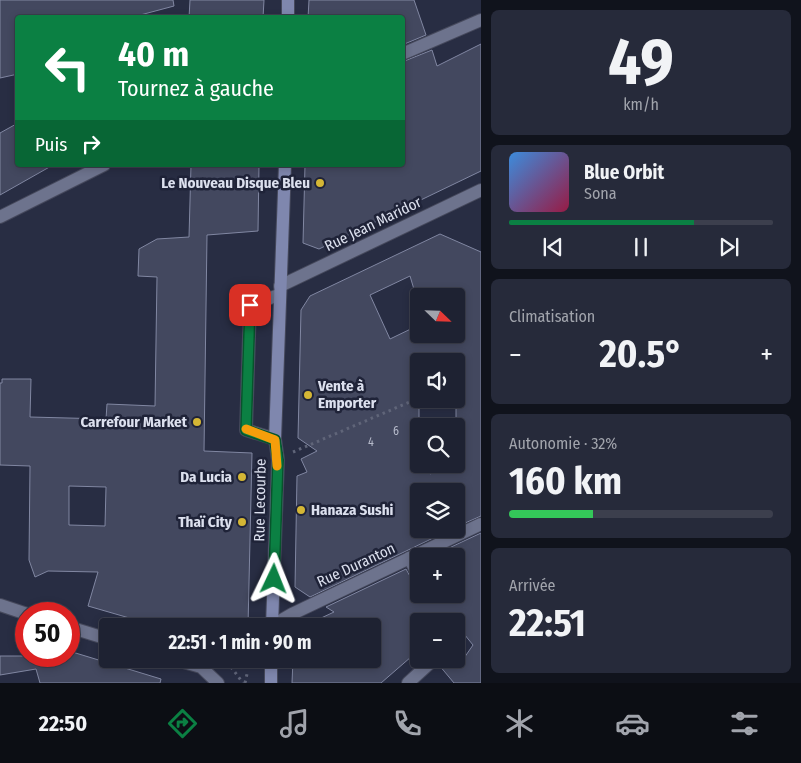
<!DOCTYPE html>
<html lang="fr">
<meta charset="utf-8">
<style>
:root{--surface:#1e2232;--page:#262a3a;--text:#f1f3f6;--muted:#a1a4ac;--line:#3c3f4d;--accent:#0b8043}
body{margin:0;font-family:"Fira Sans Condensed",sans-serif;background:var(--page);color:var(--text);height:100vh;display:flex;flex-direction:column;font-size:19px;white-space:nowrap}
*{box-sizing:border-box;margin:0}
p{font-size:16px;color:var(--muted)}
.icon{flex:none;width:28px;height:28px;fill:none;stroke:currentColor;stroke-width:2;stroke-linecap:round;stroke-linejoin:round}
.map{position:relative;flex:1;overflow:hidden}
.drawer{display:flex;flex-direction:column;gap:10px;padding:10px;background:#10131c;width:320px}
.drawer>*{flex:none}
.guide{position:absolute;left:15px;top:15px;width:390px;height:152px;border-radius:5px;box-shadow:0 2px 8px #0003,0 0 0 1px var(--line);background:#0b8043;color:#fff;overflow:hidden}
.needle{width:32px;rotate:113deg}
.buttons{position:absolute;left:410px;top:288px;display:grid;gap:10px}
.buttons a{display:grid;place-items:center;width:55px;height:55px;border-radius:5px;background:var(--surface);box-shadow:0 2px 8px #0003,0 0 0 1px var(--line);font-size:25px}
.speed{position:absolute;left:15px;top:602px;display:flex;gap:10px;font-size:25px;font-weight:700;text-align:center}
.speed>*{display:grid;place-content:center;width:65px;height:65px;border-radius:50%;background:var(--surface);box-shadow:0 2px 8px #0003,0 0 0 1px var(--line);line-height:1}
.speed .limit{border:8px solid #d22;background:#fff;color:#111}
.pin{position:absolute;display:grid;place-items:center;width:42px;height:42px;color:#fff;margin:-21px;border-radius:10px;box-shadow:0 2px 8px #0006}
.me{position:absolute;width:55px;margin:-28px;rotate:2deg;stroke-linejoin:round;filter:drop-shadow(0 0 4px #0008)}
.turn{display:flex;align-items:center;gap:18px;height:105px;padding:0 20px;font-size:22px}
.turn .icon{width:65px;height:65px;stroke-width:2.5}
.turn b{display:block;font-size:35px;line-height:42px}
.then{display:flex;align-items:center;height:48px;padding:0 20px;background:#0003;gap:10px;font-size:19px}
.big{font-size:38px;font-weight:700;line-height:1.1}
.drawer .widget{flex:1;display:flex;flex-direction:column;justify-content:center;gap:8px;min-width:0;padding:0 18px;border-radius:8px;background:var(--page)}
.drawer .dial{align-items:center;gap:0}
.dial b{font-size:65px;line-height:1}
.song{display:flex;align-items:center;gap:15px}
.cover{width:60px;height:60px;border-radius:8px;background:linear-gradient(135deg,hsl(210 70% 55%),hsl(340 70% 35%))}
.played{height:5px;border-radius:2px;background:linear-gradient(90deg,var(--accent) 70%,var(--line) 70%)}
.keys{display:flex;justify-content:space-around;direction:ltr}
.heat{display:flex;justify-content:space-between;align-items:center;font-size:28px;direction:ltr}
.charge{height:8px;border-radius:4px;background:linear-gradient(90deg,#34c759 32%,var(--line) 0)}
.trip{position:absolute;left:99px;top:618px;width:282px;height:50px;border-radius:5px;background:var(--surface);box-shadow:0 2px 8px #0003,0 0 0 1px var(--line);font-weight:700;line-height:50px;text-align:center}
.dock{display:flex;height:80px;justify-content:space-around;align-items:center;background:#0c0e14;color:var(--muted)}
.dock .icon{width:35px;height:35px}
.dock .current{color:var(--accent)}
.dock b{font-size:22px;color:var(--text)}
main{display:flex;flex:1;min-height:0}
.map>svg:first-child{display:block}
</style>
<main>
<div class="map">
<svg width="481" height="683" viewBox="0 0 481 683">
<rect width="100%" height="100%" fill="#282d43"/>
<g fill="#43485f" stroke="#8187a2" fill-rule="evenodd">
<polygon points="0,0 173,0 174,6 129,18 18,18 18,74 0,78"/>
<polygon points="190,0 264,0 263,18 189,18"/>
<polygon points="309,0 414,0 426,35 402,45 402,18 308,18"/>
<polygon points="481,44 481,171 319,249 303,243 305,165 402,165 402,62 432,50 437,66"/>
<polygon points="18,123 18,165 53,165 0,195 0,133"/>
<path d="M 191,165 L 259,165 L 258,231 L 207,235 L 204,451 L 252,453 L 248,626 L 157,626 L 88,606 L 98,572 L 48,571 L 35,577 L 29,560 L 30,466 L 0,465 L 0,383 L 2,383 L 2,379 L 31,379 L 30,417 L 106,419 L 107,404 L 155,406 L 157,277 L 138,276 L 139,249 L 157,239 L 189,237 ZM 69,486 L 106,487 L 105,526 L 69,525 Z"/>
<path d="M 440,234 L 481,252 L 481,516 L 456,527 L 456,491 L 419,491 L 419,529 L 452,529 L 310,597 L 295,587 L 297,476 L 307,472 L 301,459 L 317,451 L 298,438 L 301,310 L 310,296 ZM 410,276 L 416,296 L 456,296 L 456,334 L 419,334 L 419,325 L 390,339 L 370,295 ZM 419,361 L 456,361 L 456,464 L 451,464 L 430,474 L 425,464 L 419,464 L 419,449 L 410,430 L 419,427 Z"/>
<polygon points="481,533 481,683 454,683 439,665 462,661 473,645 456,624 456,621 419,621 419,650 381,683 292,683 293,659 372,659 372,626 304,626 334,612 326,607 406,569 412,580 419,581 419,594 456,594 456,556 432,556"/>
<polygon points="69,651 161,679 160,683 40,683 36,669 0,675 0,656 69,656"/>
</g>
<g fill="none" stroke-linecap="round" stroke-linejoin="round">
<defs>
<g id="service">
<polyline points="275,439 246,430 250,305 279,295"/>
<polyline points="409,558 417,573"/>
</g>
<polyline id="pedestrian" points="402,54 481,20"/>
<g id="minor">
<polyline points="0,217 104,165"/>
<polyline points="280,286 481,190"/>
<polyline points="273,625 292,614 481,524"/>
<polyline points="408,683 431,662"/>
</g>
<g id="tertiary">
<polyline points="0,605 27,614"/>
<polyline points="69,627 108,639"/>
<polyline points="173,659 201,667 218,683"/>
</g>
<g id="secondary">
<polyline points="288,18 288,0"/>
<polyline points="272,626 278,460 275,439 285,165"/>
<polyline points="271,683 271,659"/>
</g>
</defs>
<use href="#service" stroke="#46495c" stroke-width="14"/>
<use href="#pedestrian" stroke="#46495c" stroke-width="14"/>
<use href="#minor" stroke="#46495c" stroke-width="14"/>
<use href="#tertiary" stroke="#46495c" stroke-width="14"/>
<use href="#secondary" stroke="#46495c" stroke-width="14"/>
<g stroke="#606579" stroke-width="3" stroke-dasharray="2.5 4" stroke-linecap="butt">
<polyline points="293,452 419,398"/>
<polyline points="231,667 243,683"/>
<polyline points="245,683 247,674"/>
</g>
<use href="#service" stroke="#6d738d" stroke-width="12"/>
<use href="#pedestrian" stroke="#6d738d" stroke-width="12"/>
<use href="#minor" stroke="#6d738d" stroke-width="12"/>
<use href="#tertiary" stroke="#6d738d" stroke-width="12"/>
<use href="#secondary" stroke="#7f87ae" stroke-width="12"/>
</g>
<g fill="none" stroke-linecap="round" stroke-linejoin="round">
<defs>
<polyline id="route" points="250,305 246,430 275,440 278,460 274,579"/>
</defs>
<use href="#route" stroke="#07532c" stroke-width="12"/>
<use href="#route" stroke="#0b8043" stroke-width="9"/>
<polyline stroke="#f59e0b" stroke-width="9" points="246,429 275,440 277,466"/>
</g>
<g fill="#d4b635" stroke="#1f2338" stroke-width="2">
<circle cx="320" cy="183" r="5"/>
<circle cx="308" cy="395" r="5"/>
<circle cx="197" cy="422" r="5"/>
<circle cx="242" cy="477" r="5"/>
<circle cx="301" cy="510" r="5"/>
<circle cx="242" cy="522" r="5"/>
</g>
<g text-anchor="middle" stroke-width="5" stroke-linejoin="round" paint-order="stroke">
<g font-size="12" fill="#b6baca">
<text x="396" y="435">6</text>
<text x="371" y="446">4</text>
</g>
<g font-size="15" font-weight="bold" fill="#dce0ee" stroke="#1f2338" text-anchor="end">
<text x="310" y="188">Le Nouveau Disque Bleu</text>
<text x="318" y="391" text-anchor="start">Vente à<tspan x="318" dy="17">Emporter</tspan></text>
<text x="187" y="427">Carrefour Market</text>
<text x="232" y="482">Da Lucia</text>
<text x="311" y="515" text-anchor="start">Hanaza Sushi</text>
<text x="232" y="527">Thaï City</text>
</g>
<g font-size="15" fill="#dce0ee" stroke="#1f2338">
<text transform="translate(373 224) rotate(-26)" y="5">Rue Jean Maridor</text>
<text transform="translate(260 500) rotate(-89)" y="5">Rue Lecourbe</text>
<text transform="translate(356 565) rotate(-25)" y="5">Rue Duranton</text>
</g>
</g>
</svg>
<div class="buttons">
<a><svg class="needle" viewBox="-14 -14 28 28"><path d="M0-13l5 13h-10z" fill="#e53935"/><path d="M0 13l5-13h-10z" fill="#a1a4ac"/></svg></a>
<a><svg class="icon" aria-label="sound" viewBox="0 0 24 24"><path d="M4 9h4l5-4v14l-5-4H4zM17 9q2 3 0 6"/></svg></a>
<a><svg class="icon" aria-label="search" viewBox="0 0 24 24"><circle cx="10" cy="10" r="6"/><path d="M15 15l6 6"/></svg></a>
<a><svg class="icon" aria-label="layers" viewBox="0 0 24 24"><path d="M12 4l9 5-9 5-9-5zM3 14l9 5 9-5"/></svg></a>
<a>+</a>
<a>−</a>
</div>
<div class="speed"><div class="limit">50</div></div>
<div class="pin" style="left:250px;top:305px;background:#d93025"><svg class="icon" aria-label="arrive" viewBox="0 0 24 24"><path d="M6 21V4h12l-3 4 3 4H6"/></svg></div>
<svg class="me" style="left:274px;top:579px" viewBox="-20 -20 40 40"><path d="M0-17L14 15 0 8-14 15z" fill="#0b8043" stroke="#fff" stroke-width="4"/></svg>
<div class="trip">22:51 · 1 min · 90 m</div>
<div class="guide">
<div class="turn"><svg class="icon" aria-label="left" viewBox="0 0 24 24"><path d="M17 20v-9H6M10 6l-5 5 5 5"/></svg><div><b>40 m</b>Tournez à gauche</div></div>
<div class="then">Puis<svg class="icon" aria-label="right" viewBox="0 0 24 24"><path d="M7 20v-9h11M14 6l5 5-5 5"/></svg></div>
</div>
</div>
<section class="drawer">
<div class="widget dial"><b>49</b><p>km/h</p></div>
<div class="widget">
<div class="song"><i class="cover"></i><div><b>Blue Orbit</b><p>Sona</p></div></div>
<div class="played"></div>
<div class="keys"><svg class="icon" aria-label="previous" viewBox="0 0 24 24"><path d="M18 5L8 12l10 7zM5 5v14"/></svg><svg class="icon" aria-label="pause" viewBox="0 0 24 24"><path d="M8 5v14M16 5v14"/></svg><svg class="icon" aria-label="next" viewBox="0 0 24 24"><path d="M6 5l10 7-10 7zM19 5v14"/></svg></div>
</div>
<div class="widget"><p>Climatisation</p>
<div class="heat"><a>−</a><b class="big">20.5°</b><a>+</a></div>
</div>
<div class="widget"><p>Autonomie · 32%</p><b class="big">160 km</b><div class="charge"></div></div>
<div class="widget"><p>Arrivée</p><b class="big">22:51</b></div>
</section>
</main>
<nav class="dock">
<b>22:50</b>
<svg class="icon current" aria-label="directions" viewBox="0 0 24 24"><path d="M12 3l9 9-9 9-9-9zM9 14v-3h6M13 9l2 2-2 2"/></svg>
<svg class="icon" aria-label="music" viewBox="0 0 24 24"><path d="M9 18V5l10-2v13"/><circle cx="6" cy="18" r="3"/><circle cx="16" cy="16" r="3"/></svg>
<svg class="icon" aria-label="phone" viewBox="0 0 24 24"><path d="M5 4h4l2 5-3 2q2 4 5 5l2-3 5 2v4C11 20 4 13 5 4z"/></svg>
<svg class="icon" aria-label="climate" viewBox="0 0 24 24"><path d="M12 3v18M4 7l16 10M4 17L20 7"/></svg>
<svg class="icon" aria-label="car" viewBox="0 0 24 24"><path d="M5 17H2v-5l4-1 3-4h7l3 4 3 1v5h-3M9 17h6M6 11h13"/><circle cx="7" cy="17" r="2"/><circle cx="17" cy="17" r="2"/></svg>
<svg class="icon" aria-label="filters" viewBox="0 0 24 24"><path d="M4 7h16M4 17h16"/><circle cx="9" cy="7" r="2"/><circle cx="15" cy="17" r="2"/></svg>
</nav>
